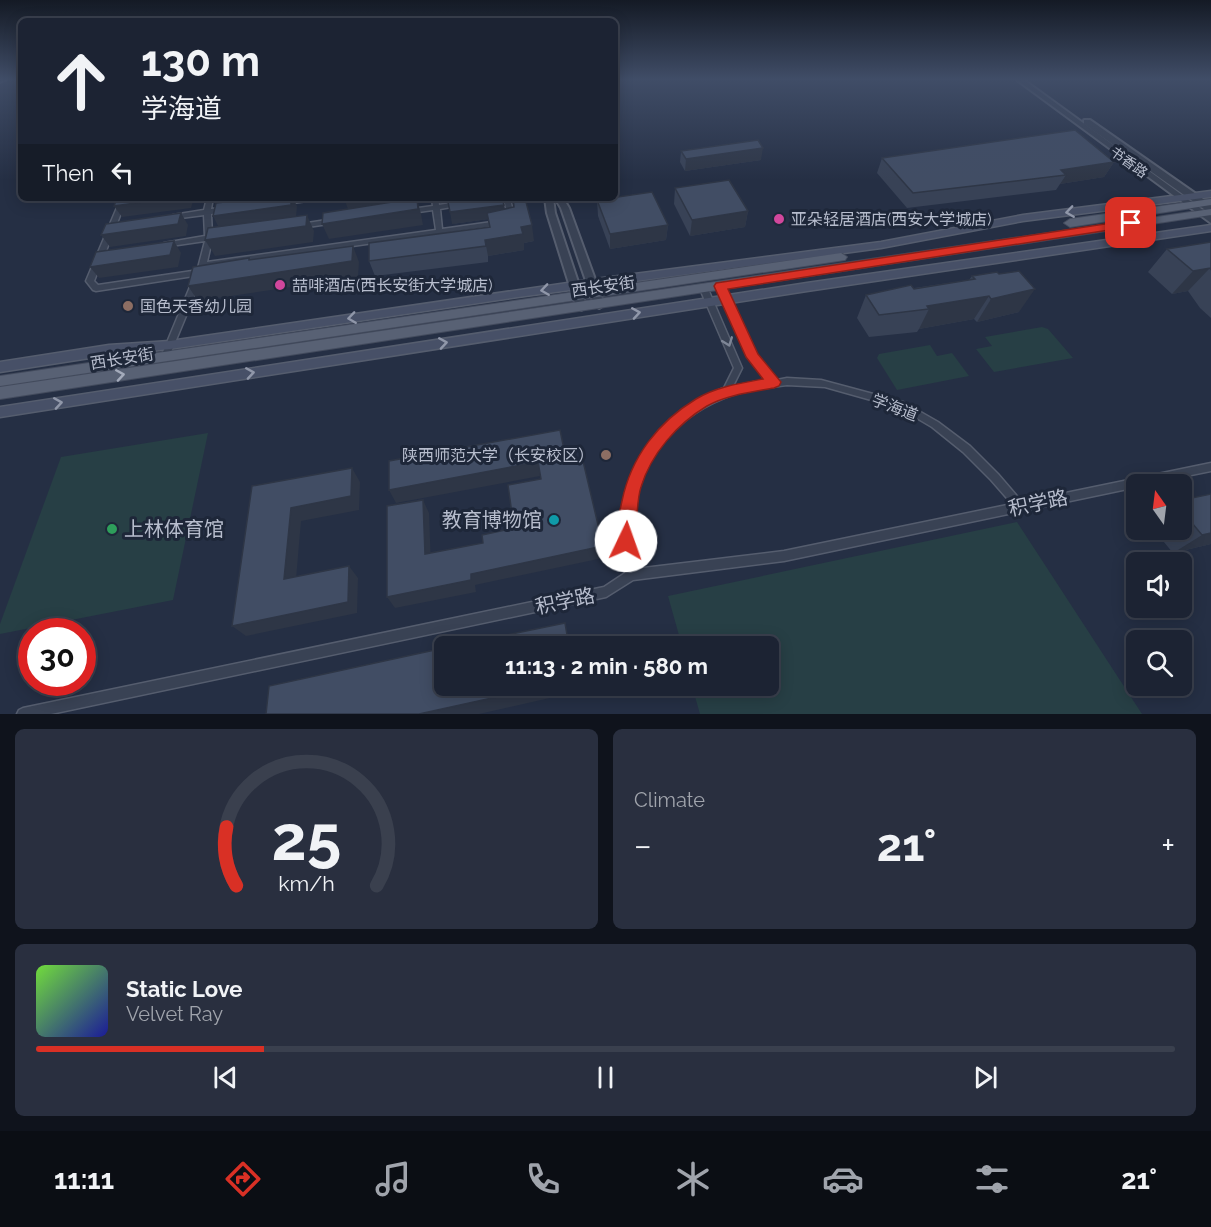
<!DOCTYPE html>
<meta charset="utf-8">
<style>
:root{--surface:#1c2333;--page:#292f3f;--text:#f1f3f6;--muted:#a0a4ac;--line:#3a404e;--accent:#d93025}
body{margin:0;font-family:Raleway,"Noto Sans SC",sans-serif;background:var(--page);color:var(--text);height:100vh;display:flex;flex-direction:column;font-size:22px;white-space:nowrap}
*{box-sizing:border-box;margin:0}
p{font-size:20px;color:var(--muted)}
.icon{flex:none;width:33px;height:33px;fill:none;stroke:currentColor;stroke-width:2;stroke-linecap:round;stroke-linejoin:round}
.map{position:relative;height:714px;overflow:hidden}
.side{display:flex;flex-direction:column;gap:15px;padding:15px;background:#0f131c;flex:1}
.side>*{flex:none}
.guide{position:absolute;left:18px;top:18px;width:600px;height:183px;border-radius:9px;box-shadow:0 3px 15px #0003,0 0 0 2px var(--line);background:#1c2333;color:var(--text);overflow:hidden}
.needle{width:39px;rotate:346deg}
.buttons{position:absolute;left:1126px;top:474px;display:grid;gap:12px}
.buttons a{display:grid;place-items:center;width:66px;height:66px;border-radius:9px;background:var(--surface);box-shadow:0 3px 15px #0003,0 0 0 2px var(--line);font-size:30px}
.speed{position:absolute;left:18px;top:618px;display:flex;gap:12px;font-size:30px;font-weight:700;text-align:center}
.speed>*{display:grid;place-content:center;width:78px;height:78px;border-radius:50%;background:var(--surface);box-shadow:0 3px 15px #0003,0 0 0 2px var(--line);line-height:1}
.speed .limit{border:9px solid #d22;background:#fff;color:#111}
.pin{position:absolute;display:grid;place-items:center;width:51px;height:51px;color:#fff;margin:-26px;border-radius:12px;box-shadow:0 3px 9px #0006}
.me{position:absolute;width:66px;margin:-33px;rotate:3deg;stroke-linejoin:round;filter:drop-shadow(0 0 4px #0008)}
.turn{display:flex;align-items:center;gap:21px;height:126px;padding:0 24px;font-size:27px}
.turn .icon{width:78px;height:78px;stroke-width:2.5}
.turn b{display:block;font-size:42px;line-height:51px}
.then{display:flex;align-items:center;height:57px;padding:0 24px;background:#0003;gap:12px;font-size:22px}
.big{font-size:45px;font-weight:700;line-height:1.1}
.side .card{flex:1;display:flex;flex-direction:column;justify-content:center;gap:9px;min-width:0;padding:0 21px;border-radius:9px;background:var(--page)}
.side .dial{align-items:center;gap:0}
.dial svg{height:156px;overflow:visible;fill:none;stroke:var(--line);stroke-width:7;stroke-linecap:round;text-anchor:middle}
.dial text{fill:var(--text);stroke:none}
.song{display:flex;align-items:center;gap:18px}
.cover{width:72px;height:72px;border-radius:9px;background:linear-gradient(135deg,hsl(100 70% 55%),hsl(240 70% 35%))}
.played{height:6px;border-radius:3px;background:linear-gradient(90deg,var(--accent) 20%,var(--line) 20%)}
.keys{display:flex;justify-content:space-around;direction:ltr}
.heat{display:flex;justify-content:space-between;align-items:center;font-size:33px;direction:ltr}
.side .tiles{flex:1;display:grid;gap:15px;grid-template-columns:1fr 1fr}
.card:last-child{grid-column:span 2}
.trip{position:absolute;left:434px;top:636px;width:345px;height:60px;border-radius:9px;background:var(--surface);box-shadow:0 3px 15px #0003,0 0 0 2px var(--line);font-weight:700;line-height:60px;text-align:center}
.dock{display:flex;height:96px;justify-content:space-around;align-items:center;background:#0b0e14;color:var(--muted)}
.dock .icon{width:42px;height:42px}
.dock .selected{color:var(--accent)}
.dock b{font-size:27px;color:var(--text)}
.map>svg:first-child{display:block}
</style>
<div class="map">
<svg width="1211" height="714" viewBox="0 0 1211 714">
<rect width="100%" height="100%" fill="#252f44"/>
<g fill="#273f45">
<polygon points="1042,327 1048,329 1073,358 994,372 976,349 992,346 985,337"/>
<polygon points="930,345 937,356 952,353 969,376 897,390 877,358 879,354"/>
<polygon points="208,433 173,600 0,634 0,624 61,457"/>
<polygon points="1017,522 1142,714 700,714 692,686 768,686 768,646 682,646 668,596"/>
</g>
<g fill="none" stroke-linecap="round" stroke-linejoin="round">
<defs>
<g id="minor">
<polygon points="121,198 127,198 94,281 98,285 199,270 198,268 205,241 164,247 160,245 164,243 205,236 204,215 173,219 170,217 173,215 204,210 207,198 213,198 211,209 222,208 225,210 222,212 211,214 212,235 217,235 220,237 219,239 212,240 207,262 436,230 433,210 411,213 408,211 411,209 433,206 432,198 438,198 439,205 457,202 460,204 457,206 440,209 442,229 499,221 502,223 499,225 206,267 203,270 204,272 203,274 200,275 96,291 93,290 86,281"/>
<polygon points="300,198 317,198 314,200 286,204 283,202 286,200"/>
<polygon points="504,198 510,198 514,218 513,220 509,220 508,218"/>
<polygon points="333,219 335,219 335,223 301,228 298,226 301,224"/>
<polygon points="196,279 200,282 169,357 168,359 162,359 161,357 192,282"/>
<path d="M 720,283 L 724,286 L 756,355 L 777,380 L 787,378 L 821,380 L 903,402 L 938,422 L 970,446 L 998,474 L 1022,502 L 1211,463 L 1211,471 L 1147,484 L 1137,484 L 1137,487 L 784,561 L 633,580 L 606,597 L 51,714 L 17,714 L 19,710 L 23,708 L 604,587 L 625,573 C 623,556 621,539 622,522 C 624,475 651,433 689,407 C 698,401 709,397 718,393 L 719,390 L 724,388 L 734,368 L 700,289 L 701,287 L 704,286 L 708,289 L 742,368 L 732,388 L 754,382 L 768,381 L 750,359 L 716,286 ZM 787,385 L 825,387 L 889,405 L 915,417 L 932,427 L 963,452 L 991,480 L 1012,504 L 784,551 L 635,569 C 633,554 631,539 631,524 C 634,466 672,419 724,398 C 744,390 766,388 787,385 Z"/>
</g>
<g id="tertiary">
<polygon points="0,80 5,80 0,82"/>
<polygon points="1017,80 1024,80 1211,216 1211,223"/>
<polygon points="1084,120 1090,120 1206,201 1211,206 1211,214 1084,124"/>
<polygon points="545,198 553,198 555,213 586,306 584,308 581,310 576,306 547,213"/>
<polygon points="555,198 563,198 569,208 604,304 602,306 599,308 594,304 561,208"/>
</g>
<g id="secondary">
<polygon points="1211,191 1211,197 1023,221 881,248 518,297 170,349 109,355 0,372 0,362 109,345 170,341 588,280 881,242 1023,215"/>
<polygon points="1211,225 1211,231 807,291 0,417 0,407 807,283"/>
</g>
<g id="primary">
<polygon points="1211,199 1211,205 1070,227 1064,223 1070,219"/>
<polygon points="1211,209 1211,215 0,399 0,387"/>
<polygon points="841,253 847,257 845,260 0,386 0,376"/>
</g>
</defs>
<use href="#minor" stroke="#555d6e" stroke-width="3"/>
<use href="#tertiary" stroke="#555d6e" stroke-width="4"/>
<use href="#secondary" stroke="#555d6e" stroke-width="3"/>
<use href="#primary" stroke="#434b5d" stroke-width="2"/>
<use href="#minor" fill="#394254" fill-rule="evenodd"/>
<use href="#tertiary" fill="#394254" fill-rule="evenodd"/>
<use href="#secondary" fill="#475067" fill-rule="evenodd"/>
<use href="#primary" fill="#586174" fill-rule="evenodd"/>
</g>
<g fill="#384256">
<polygon points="681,151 761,160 685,171 680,162"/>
<polygon points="882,158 1114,162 1104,177 1060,184 1056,190 907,208 877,173"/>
<polygon points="675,188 748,211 745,227 690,236 674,204"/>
<polygon points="597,200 668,225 666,240 610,249 598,216"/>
<polygon points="514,207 534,241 524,243 524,250 488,256 488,262 375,276 369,261 489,227 488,219 452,224"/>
<polygon points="1211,242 1211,318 1200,308 1188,291 1172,294 1148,272 1167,249"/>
<polygon points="972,276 1019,312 977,322 974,319 919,329 917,332 869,337 857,318 866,295 969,280"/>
<polygon points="1182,500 1211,544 1173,553 1154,530 1182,530"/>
</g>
<g fill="#2e3646">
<polygon points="763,148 761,160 685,171 686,159"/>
<polygon points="1114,162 1104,177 1060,184 1066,175 1061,170"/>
<polygon points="171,198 194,198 191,208 122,217 114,206"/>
<polygon points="219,198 283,198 224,206"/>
<polygon points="291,198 293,198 297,206 296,217 219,228 213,216"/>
<polygon points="344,198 419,198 417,199 421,214 423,225 329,239 322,224 348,209"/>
<polygon points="504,205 505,217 452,224 450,212"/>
<polygon points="748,211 745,227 690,236 692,220"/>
<polygon points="181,213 188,225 186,236 110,247 101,235"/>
<polygon points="307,215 314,231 313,242 215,256 205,240"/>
<polygon points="532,225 534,241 524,243 524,250 488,256 485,240 521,227"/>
<polygon points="668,225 666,240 610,249 610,234"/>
<polygon points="174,241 181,253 178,267 99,278 90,267"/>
<polygon points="353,246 359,262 358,277 198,301 188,286 249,260 249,258 258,274"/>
<polygon points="1210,268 1188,291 1172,294 1193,271"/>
<polygon points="1035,289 1019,312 977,322 991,299"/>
<polygon points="989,296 974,319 919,329 929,309 927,306"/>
<polygon points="538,462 540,476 396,503 389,490"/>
<polygon points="352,468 360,482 359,510 301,521 295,591 284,579 291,508"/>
<polygon points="423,500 429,513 431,566 425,554"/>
<polygon points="1211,533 1211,544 1173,553 1202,535"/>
<polygon points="603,546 603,558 475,585 476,592 395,608 387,597 471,574"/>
<polygon points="349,566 358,578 357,613 246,636 232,626"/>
<polygon points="546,686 575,686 576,692 479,714 419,714"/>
</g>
<g fill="#414d64" stroke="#2e3646" stroke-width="1.5">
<polygon points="1075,130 1114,162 1061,170 1066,175 913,193 882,158"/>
<polygon points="758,140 763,148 686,159 681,151"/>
<polygon points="729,180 748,211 692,220 675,188"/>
<polygon points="652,192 668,225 610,234 597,200"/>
<polygon points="117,198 171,198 114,206"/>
<polygon points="261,198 291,198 291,205 213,216 216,203"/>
<polygon points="417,198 418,209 322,224 323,213"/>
<polygon points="479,198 502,198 504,205 450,212 448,202"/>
<polygon points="513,198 525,198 532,225 521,227 523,234 485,240 486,246 369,261 369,243 490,227 487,213 514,207"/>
<polygon points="181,213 178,224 101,235 106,224"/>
<polygon points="307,215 306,226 205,240 208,228"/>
<polygon points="174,241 170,255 90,267 96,252"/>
<polygon points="1211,242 1211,270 1210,268 1193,271 1167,249"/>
<polygon points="353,246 352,261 188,286 193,267 249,258 249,260"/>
<polygon points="1019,271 1035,289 991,299 989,296 927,306 929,309 879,315 866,295 911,285 914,289 975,279 972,276 997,272 999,274"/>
<polygon points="560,430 567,464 583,461 603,546 471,574 471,580 387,597 387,506 423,500 425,554 483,543 482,535 514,528 508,485 541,479 538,462 389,490 389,461"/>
<polygon points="352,468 351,496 291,508 284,579 349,566 348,602 232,626 252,486"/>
<polygon points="1211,494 1211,533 1202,535 1182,511 1182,500"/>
<polygon points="565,623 569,646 453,646"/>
<polygon points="444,648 444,686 546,686 419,714 266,714 269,686"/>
</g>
<defs><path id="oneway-chevron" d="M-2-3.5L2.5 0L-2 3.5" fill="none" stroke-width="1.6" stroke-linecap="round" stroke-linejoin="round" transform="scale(1.5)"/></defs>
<g stroke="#9097a9">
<use href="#oneway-chevron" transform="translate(1070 212) rotate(172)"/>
<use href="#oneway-chevron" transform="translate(545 290) rotate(172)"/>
<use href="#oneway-chevron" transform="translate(636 313) rotate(-9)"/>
<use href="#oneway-chevron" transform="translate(352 318) rotate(172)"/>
<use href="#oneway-chevron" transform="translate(443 343) rotate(-9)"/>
<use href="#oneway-chevron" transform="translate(250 373) rotate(-9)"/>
<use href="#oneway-chevron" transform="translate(58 403) rotate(-9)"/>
</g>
<use stroke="#7e8697" href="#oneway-chevron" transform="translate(728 342) rotate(69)"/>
<use stroke="#a4abbb" href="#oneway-chevron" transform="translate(120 375) rotate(-9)"/>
<linearGradient id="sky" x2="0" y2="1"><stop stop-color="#141a25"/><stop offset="0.44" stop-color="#404d67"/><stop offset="1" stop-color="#404d67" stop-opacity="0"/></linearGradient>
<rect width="1211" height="180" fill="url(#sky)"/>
<path fill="#d93025" stroke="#8d1f18" stroke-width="1.5" d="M 1131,220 L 1135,221 L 1135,226 L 728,289 L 758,354 L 781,382 L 779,386 L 774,388 C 752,392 726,395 707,406 C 677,424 651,454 641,487 C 635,505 639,532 632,547 L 626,549 L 620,547 C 614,534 619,515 622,501 C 631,457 658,422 696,399 C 715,387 741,383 763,379 L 746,357 L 714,286 L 716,283 Z"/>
<g fill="#d1479c" stroke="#1e2739" stroke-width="2">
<circle cx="779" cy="219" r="6"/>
<circle cx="280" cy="285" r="6"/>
</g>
<g fill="#8d6e63" stroke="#1e2739" stroke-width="2">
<circle cx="128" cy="306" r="6"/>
<circle cx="606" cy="455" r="6"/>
</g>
<circle fill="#0f9aa8" stroke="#1e2739" stroke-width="2" cx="554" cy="520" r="6"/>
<circle fill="#2e9e5b" stroke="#1e2739" stroke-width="2" cx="112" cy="529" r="6"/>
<g text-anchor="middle" stroke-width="6" stroke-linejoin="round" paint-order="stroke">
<g font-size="14" fill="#b7bdcd" stroke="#1e2739">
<text transform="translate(1129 162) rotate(36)" y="5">书香路</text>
</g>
<g font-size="16" fill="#b7bdcd" stroke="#1e2739" text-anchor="start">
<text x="791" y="225">亚朵轻居酒店(西安大学城店)</text>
<text x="292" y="291">喆啡酒店(西长安街大学城店)</text>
<text x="140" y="312">国色天香幼儿园</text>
<text x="594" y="461" text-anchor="end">陕西师范大学（长安校区）</text>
</g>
<g font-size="16" fill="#b7bdcd" stroke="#1e2739">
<text transform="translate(603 286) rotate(-8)" y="6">西长安街</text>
<text transform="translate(122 358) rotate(-9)" y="6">西长安街</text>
<text transform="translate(895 407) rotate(21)" y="6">学海道</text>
</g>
<g font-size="20" fill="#b7bdcd" stroke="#1e2739">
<text transform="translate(1038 503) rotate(-12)" y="7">积学路</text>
<text transform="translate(565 601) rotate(-12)" y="7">积学路</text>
</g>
<g font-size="20" fill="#b7bdcd" stroke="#1e2739" text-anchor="end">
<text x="542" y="527">教育博物馆</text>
<text x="124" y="536" text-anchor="start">上林体育馆</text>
</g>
</g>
</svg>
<div class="buttons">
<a><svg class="needle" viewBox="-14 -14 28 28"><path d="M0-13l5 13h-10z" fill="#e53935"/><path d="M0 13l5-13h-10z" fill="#a0a4ac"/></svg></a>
<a><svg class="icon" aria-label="sound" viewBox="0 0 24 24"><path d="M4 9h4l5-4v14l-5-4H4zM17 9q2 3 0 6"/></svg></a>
<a><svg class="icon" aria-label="search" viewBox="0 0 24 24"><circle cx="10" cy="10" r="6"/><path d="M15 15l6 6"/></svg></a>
</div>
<div class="speed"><div class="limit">30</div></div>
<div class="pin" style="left:1131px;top:223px;background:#d93025"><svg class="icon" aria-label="arrive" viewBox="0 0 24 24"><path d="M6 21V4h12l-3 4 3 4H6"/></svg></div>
<svg class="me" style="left:626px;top:541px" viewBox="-20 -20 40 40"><circle r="19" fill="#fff"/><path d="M0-13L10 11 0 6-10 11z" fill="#d93025"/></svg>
<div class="trip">11:13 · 2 min · 580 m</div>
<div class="guide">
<div class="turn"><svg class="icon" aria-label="ahead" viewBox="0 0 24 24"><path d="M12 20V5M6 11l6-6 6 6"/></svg><div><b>130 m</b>学海道</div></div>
<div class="then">Then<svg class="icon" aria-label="left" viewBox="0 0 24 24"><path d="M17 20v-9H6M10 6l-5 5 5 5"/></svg></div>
</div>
</div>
<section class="side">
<div class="tiles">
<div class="card dial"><svg viewBox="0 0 100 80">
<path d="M14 69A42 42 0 1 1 86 69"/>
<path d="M14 69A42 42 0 0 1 9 39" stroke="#d93025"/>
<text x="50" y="56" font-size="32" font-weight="700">25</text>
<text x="50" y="72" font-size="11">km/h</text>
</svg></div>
<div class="card"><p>Climate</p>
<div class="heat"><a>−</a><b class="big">21°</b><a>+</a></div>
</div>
<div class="card">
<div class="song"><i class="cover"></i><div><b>Static Love</b><p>Velvet Ray</p></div></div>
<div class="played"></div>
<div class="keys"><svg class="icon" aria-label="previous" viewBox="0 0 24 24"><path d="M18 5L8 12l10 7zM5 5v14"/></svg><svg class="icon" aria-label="pause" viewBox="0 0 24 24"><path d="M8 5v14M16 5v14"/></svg><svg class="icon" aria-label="next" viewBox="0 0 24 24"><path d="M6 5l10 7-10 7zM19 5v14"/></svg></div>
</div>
</div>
</section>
<nav class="dock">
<b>11:11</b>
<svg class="icon selected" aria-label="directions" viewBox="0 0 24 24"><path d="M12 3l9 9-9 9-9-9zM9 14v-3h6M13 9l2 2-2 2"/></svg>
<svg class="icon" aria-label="music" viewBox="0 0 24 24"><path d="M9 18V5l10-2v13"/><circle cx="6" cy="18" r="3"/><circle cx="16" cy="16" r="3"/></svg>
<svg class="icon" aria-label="phone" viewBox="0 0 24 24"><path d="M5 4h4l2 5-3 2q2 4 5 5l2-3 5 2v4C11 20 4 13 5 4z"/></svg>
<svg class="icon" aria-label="climate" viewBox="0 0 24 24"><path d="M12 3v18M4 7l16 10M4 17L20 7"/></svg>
<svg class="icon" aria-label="car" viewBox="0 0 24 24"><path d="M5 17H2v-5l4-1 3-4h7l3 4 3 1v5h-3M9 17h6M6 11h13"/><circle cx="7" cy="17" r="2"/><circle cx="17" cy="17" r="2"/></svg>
<svg class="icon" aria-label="filters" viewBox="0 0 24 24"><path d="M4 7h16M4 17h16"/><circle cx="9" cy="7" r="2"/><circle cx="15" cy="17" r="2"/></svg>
<b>21°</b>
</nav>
